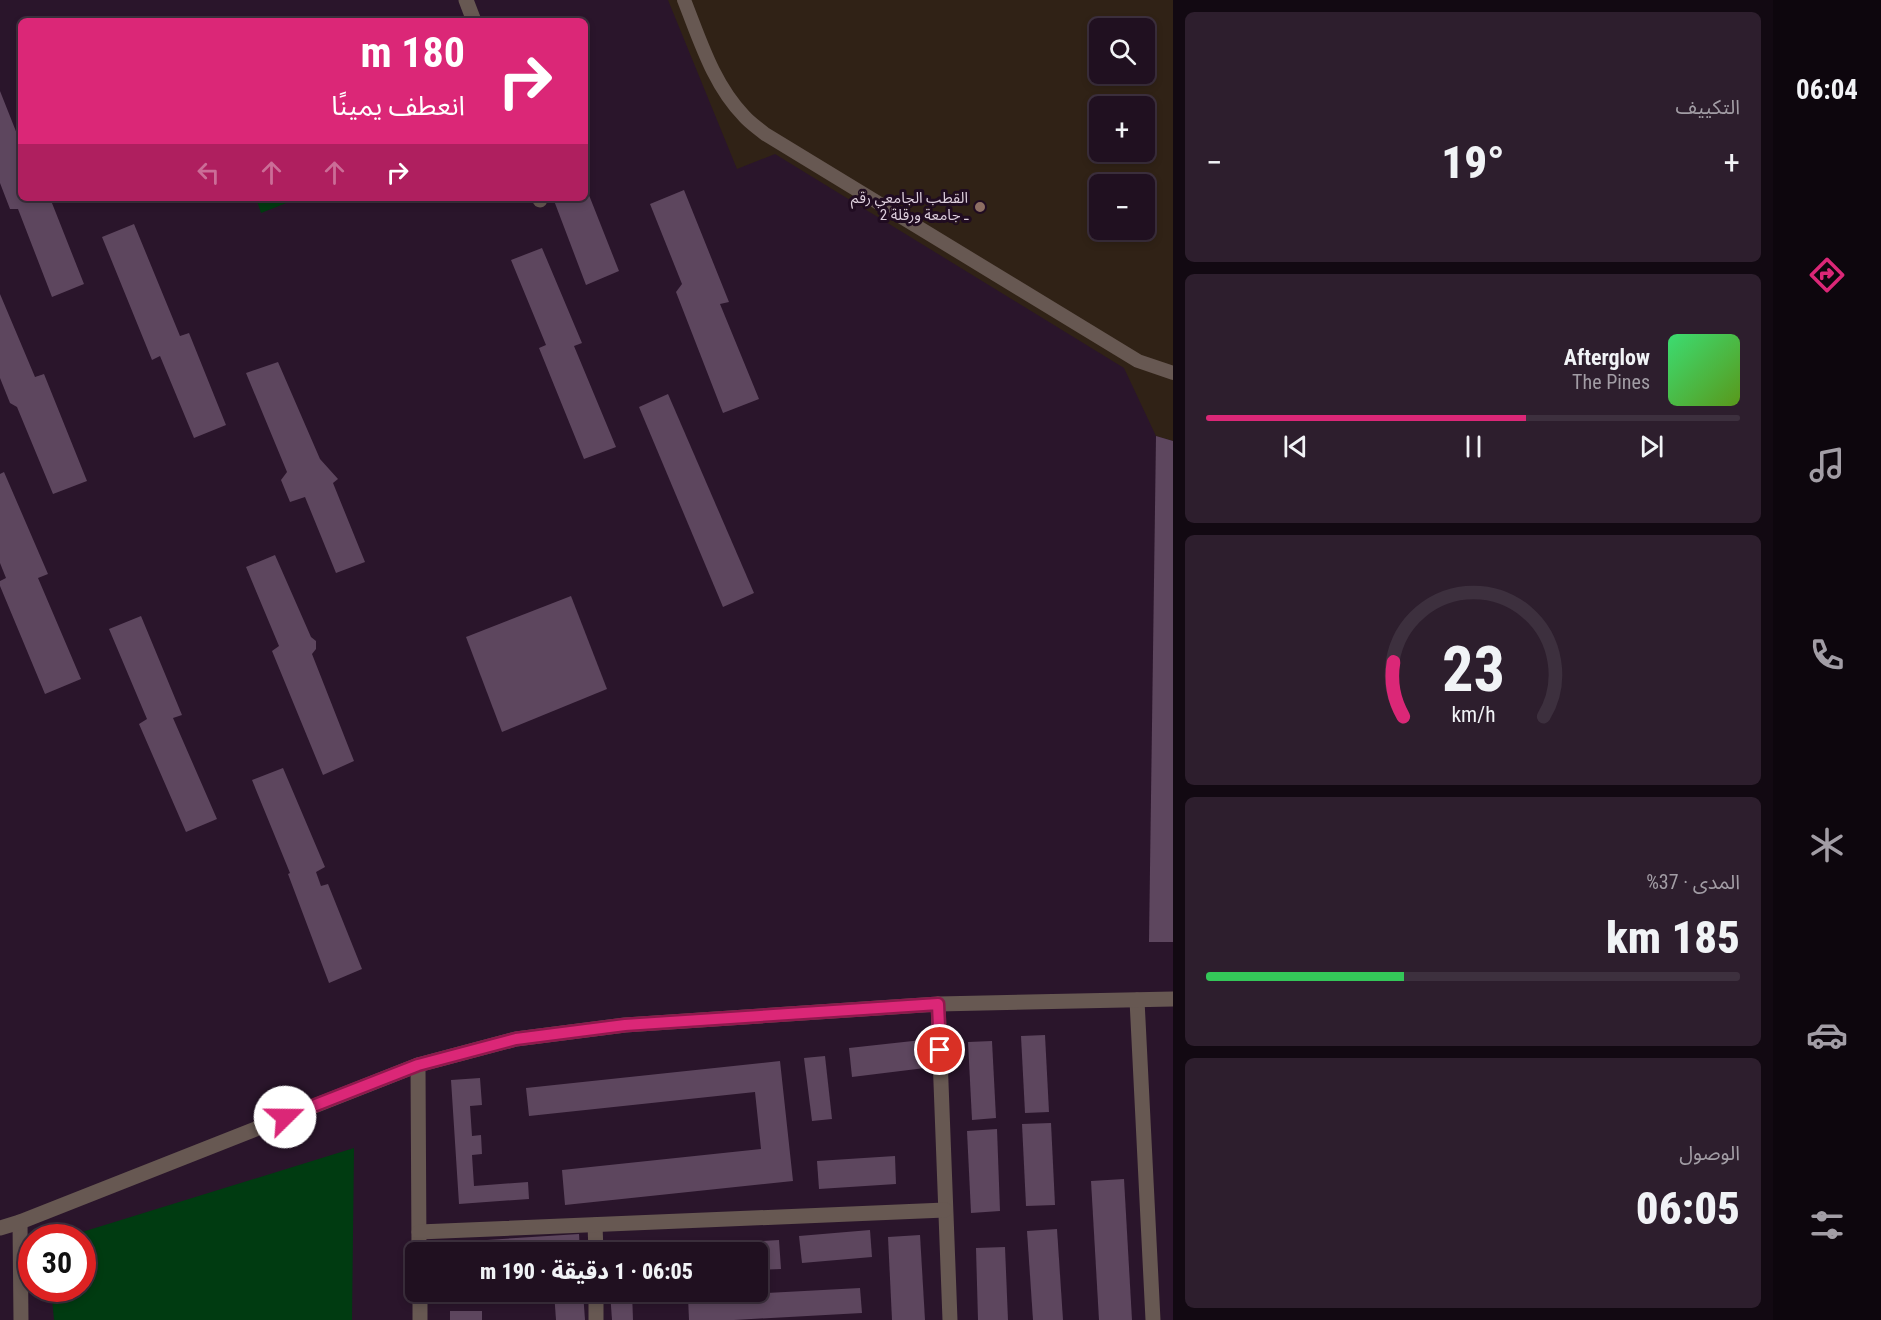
<!DOCTYPE html>
<html lang="ar">
<meta charset="utf-8">
<style>
:root{--surface:#201020;--page:#2d1e2d;--text:#f1f3f6;--muted:#a29da5;--line:#3d303e;--accent:#db2777}
body{margin:0;font-family:"Roboto Condensed","Noto Sans Arabic",sans-serif;background:var(--page);color:var(--text);direction:rtl;height:100vh;display:flex;flex-direction:column;font-size:22px;white-space:nowrap}
*{box-sizing:border-box;margin:0}
p{font-size:20px;color:var(--muted)}
.icon{flex:none;width:33px;height:33px;fill:none;stroke:currentColor;stroke-width:2;stroke-linecap:round;stroke-linejoin:round}
.map{position:relative;flex:1;overflow:hidden;direction:ltr}
.details{display:flex;flex-direction:column;gap:12px;padding:12px;background:#120912;width:600px}
.details>*{flex:none}
.top-card{position:absolute;left:18px;top:18px;width:570px;height:183px;border-radius:9px;box-shadow:0 3px 9px #0003,0 0 0 2px var(--line);direction:rtl;background:#db2777;color:#fff;overflow:hidden}
.buttons{position:absolute;left:1089px;top:18px;display:grid;gap:12px}
.buttons a{display:grid;place-items:center;width:66px;height:66px;border-radius:9px;background:var(--surface);box-shadow:0 3px 9px #0003,0 0 0 2px var(--line);font-size:30px}
.speed{position:absolute;left:18px;top:1224px;display:flex;gap:12px;font-size:30px;font-weight:700;text-align:center}
.speed>*{display:grid;place-content:center;width:78px;height:78px;border-radius:50%;background:var(--surface);box-shadow:0 3px 9px #0003,0 0 0 2px var(--line);line-height:1}
.speed .limit{border:9px solid #d22;background:#fff;color:#111}
.pin{position:absolute;display:grid;place-items:center;width:51px;height:51px;color:#fff;margin:-26px;border:3px solid #fff;border-radius:50%;box-shadow:0 2px 6px #0007}
.me{position:absolute;width:66px;margin:-33px;rotate:68deg;stroke-linejoin:round;filter:drop-shadow(0 0 4px #0008)}
.turn{display:flex;align-items:center;gap:21px;height:126px;padding:0 24px;font-size:27px}
.turn .icon{width:78px;height:78px;stroke-width:2.5}
.turn b{display:block;font-size:42px;line-height:51px}
.lanes{display:flex;align-items:center;height:57px;padding:0 24px;background:#0003;justify-content:center;gap:30px;direction:ltr}
.lanes .off{opacity:.35}
.big{font-size:45px;font-weight:800;line-height:1.1}
.details .card{flex:1;display:flex;flex-direction:column;justify-content:center;gap:9px;min-width:0;padding:0 21px;border-radius:9px;background:var(--page)}
.details .dial{align-items:center;gap:0}
.dial svg{height:156px;overflow:visible;fill:none;stroke:var(--line);stroke-width:7;stroke-linecap:round;text-anchor:middle}
.dial text{fill:var(--text);stroke:none}
.song{display:flex;align-items:center;gap:18px}
.cover{width:72px;height:72px;border-radius:9px;background:linear-gradient(135deg,hsl(140 70% 55%),hsl(90 70% 35%))}
.played{height:6px;border-radius:3px;background:linear-gradient(90deg,var(--accent) 60%,var(--line) 60%)}
.keys{display:flex;justify-content:space-around;direction:ltr}
.heat{display:flex;justify-content:space-between;align-items:center;font-size:33px;direction:ltr}
.charge{height:9px;border-radius:4px;background:linear-gradient(90deg,#34c759 37%,var(--line) 0)}
.trip{position:absolute;left:405px;top:1242px;width:363px;height:60px;border-radius:9px;background:var(--surface);box-shadow:0 3px 9px #0003,0 0 0 2px var(--line);font-weight:800;line-height:60px;text-align:center;direction:rtl}
main{display:flex;flex:1;min-height:0}
.menu{display:flex;flex-direction:column;width:108px;justify-content:space-around;align-items:center;background:#0d060d;color:var(--muted)}
.menu .icon{width:42px;height:42px}
.menu .on{color:var(--accent)}
.menu b{font-size:27px;color:var(--text)}
.map>svg:first-child{display:block}
</style>
<main>
<nav class="menu">
<b>06:04</b>
<svg class="icon on" aria-label="directions" viewBox="0 0 24 24"><path d="M12 3l9 9-9 9-9-9zM9 14v-3h6M13 9l2 2-2 2"/></svg>
<svg class="icon" aria-label="music" viewBox="0 0 24 24"><path d="M9 18V5l10-2v13"/><circle cx="6" cy="18" r="3"/><circle cx="16" cy="16" r="3"/></svg>
<svg class="icon" aria-label="phone" viewBox="0 0 24 24"><path d="M5 4h4l2 5-3 2q2 4 5 5l2-3 5 2v4C11 20 4 13 5 4z"/></svg>
<svg class="icon" aria-label="climate" viewBox="0 0 24 24"><path d="M12 3v18M4 7l16 10M4 17L20 7"/></svg>
<svg class="icon" aria-label="car" viewBox="0 0 24 24"><path d="M5 17H2v-5l4-1 3-4h7l3 4 3 1v5h-3M9 17h6M6 11h13"/><circle cx="7" cy="17" r="2"/><circle cx="17" cy="17" r="2"/></svg>
<svg class="icon" aria-label="filters" viewBox="0 0 24 24"><path d="M4 7h16M4 17h16"/><circle cx="9" cy="7" r="2"/><circle cx="15" cy="17" r="2"/></svg>
</nav>
<section class="details">
<div class="card"><p>التكييف</p>
<div class="heat"><a>−</a><b class="big">19°</b><a>+</a></div>
</div>
<div class="card">
<div class="song"><i class="cover"></i><div><b>Afterglow</b><p>The Pines</p></div></div>
<div class="played"></div>
<div class="keys"><svg class="icon" aria-label="previous" viewBox="0 0 24 24"><path d="M18 5L8 12l10 7zM5 5v14"/></svg><svg class="icon" aria-label="pause" viewBox="0 0 24 24"><path d="M8 5v14M16 5v14"/></svg><svg class="icon" aria-label="next" viewBox="0 0 24 24"><path d="M6 5l10 7-10 7zM19 5v14"/></svg></div>
</div>
<div class="card dial"><svg viewBox="0 0 100 80">
<path d="M14 69A42 42 0 1 1 86 69"/>
<path d="M14 69A42 42 0 0 1 9 41" stroke="#db2777"/>
<text x="50" y="56" font-size="32" font-weight="700">23</text>
<text x="50" y="72" font-size="11">km/h</text>
</svg></div>
<div class="card"><p>المدى · 37%</p><b class="big">185 km</b><div class="charge"></div></div>
<div class="card"><p>الوصول</p><b class="big">06:05</b></div>
</section>
<div class="map">
<svg width="1173" height="1320" viewBox="0 0 1173 1320">
<rect width="100%" height="100%" fill="#2a152b"/>
<path fill="#302216" fill-rule="evenodd" d="M 668,0 L 1173,0 L 1173,441 L 1156,436 L 1124,368 L 775,154 L 737,169 ZM 1100,28 L 1144,28 L 1144,74 L 1100,74 ZM 1100,106 L 1144,106 L 1144,152 L 1100,152 ZM 1100,184 L 1144,184 L 1144,230 L 1100,230 Z"/>
<g fill="#003b11">
<polygon points="256,198 299,198 261,213"/>
<polygon points="354,1148 352,1320 54,1320 51,1289 82,1288 82,1238 66,1237"/>
</g>
<g fill="#5d465e">
<polygon points="0,91 21,144 21,198 50,198 84,284 52,297 18,209 10,209 0,183"/>
<polygon points="585,167 590,179 585,182"/>
<polygon points="585,185 619,271 586,285 553,198 585,198"/>
<polygon points="684,190 729,302 720,304 759,399 723,413 676,292 682,284 650,204"/>
<polygon points="134,224 180,336 189,333 226,425 194,438 160,356 152,360 102,237"/>
<polygon points="542,248 582,343 574,346 616,447 584,459 539,348 546,345 511,260"/>
<polygon points="0,294 35,377 44,374 87,481 53,494 17,407 10,403 0,378"/>
<polygon points="278,362 320,459 338,479 333,483 365,562 336,573 305,497 290,502 281,480 287,472 246,373"/>
<polygon points="668,394 754,593 723,607 639,407"/>
<polygon points="1156,436 1173,441 1173,942 1149,942"/>
<polygon points="4,472 48,574 38,578 81,679 45,694 0,586 0,581 6,578 0,563 0,474"/>
<polygon points="275,555 311,637 316,641 316,649 312,654 354,761 323,775 272,651 279,646 246,567"/>
<polygon points="571,596 607,689 502,732 466,637"/>
<polygon points="141,616 182,715 173,718 217,819 186,832 139,724 147,719 109,629"/>
<polygon points="283,768 325,867 316,872 321,886 328,884 362,969 329,983 288,874 290,873 252,780"/>
<polygon points="1045,1035 1049,1112 1025,1113 1021,1036"/>
<polygon points="922,1040 925,1068 852,1077 849,1048"/>
<polygon points="992,1041 996,1118 972,1120 968,1042"/>
<polygon points="825,1056 832,1119 812,1121 804,1058"/>
<polygon points="780,1061 793,1181 565,1205 562,1170 761,1149 755,1092 529,1116 526,1088"/>
<polygon points="480,1078 482,1105 470,1106 472,1136 481,1135 482,1154 472,1155 474,1186 528,1182 529,1199 459,1204 451,1080"/>
<polygon points="1051,1123 1055,1205 1026,1206 1022,1124"/>
<polygon points="997,1129 1000,1211 971,1213 967,1131"/>
<polygon points="895,1156 896,1184 819,1189 817,1161"/>
<polygon points="1124,1179 1132,1320 1099,1320 1091,1181"/>
<polygon points="1057,1229 1063,1320 1033,1320 1027,1231"/>
<polygon points="870,1230 872,1257 802,1263 799,1236"/>
<polygon points="579,1234 580,1252 457,1252 456,1242"/>
<polygon points="920,1235 925,1320 892,1320 888,1237"/>
<polygon points="779,1240 781,1269 758,1270 758,1252 606,1252 606,1251"/>
<polygon points="1005,1247 1008,1320 978,1320 976,1248"/>
<polygon points="860,1288 862,1313 734,1320 689,1320 688,1297"/>
<polygon points="554,1292 583,1292 585,1320 556,1320"/>
<polygon points="610,1292 632,1292 633,1320 612,1320"/>
<rect x="450" y="1311" width="32" height="9"/>
</g>
<g fill="none" stroke-linecap="round" stroke-linejoin="round">
<path stroke="#675852" stroke-width="14" d="M 684,0 C 700,40 713,84 744,116 C 750,123 758,128 765,134 L 1138,361 L 1173,373"/>
<g stroke="#675852" stroke-width="15">
<polyline points="466,0 474,21"/>
<polyline points="539,198 540,200"/>
<polyline points="1137,1000 1153,1320"/>
<polyline points="938,1004 950,1320"/>
<polyline points="418,1065 419,1252"/>
<polyline points="20,1222 21,1320"/>
<polyline points="595,1225 596,1252"/>
<polyline points="0,1228 20,1222 418,1065 516,1039 625,1025 938,1004 1173,999"/>
<polyline points="419,1232 945,1210"/>
<polyline points="420,1292 420,1320"/>
<polyline points="596,1292 596,1320"/>
</g>
</g>
<g fill="none" stroke-linecap="round" stroke-linejoin="round">
<defs>
<polyline id="route" points="285,1117 418,1065 516,1039 625,1025 938,1004 940,1050"/>
</defs>
<use href="#route" stroke="#8e194d" stroke-width="15"/>
<use href="#route" stroke="#db2777" stroke-width="10"/>
</g>
<circle fill="#8d6e63" stroke="#200c21" stroke-width="2" cx="980" cy="207" r="6"/>
<g text-anchor="middle" stroke-width="6" stroke-linejoin="round" paint-order="stroke">
<g font-size="15" fill="#ddcfdd" stroke="#200c21" text-anchor="end">
<text x="968" y="203">القطب الجامعي رقم<tspan x="968" dy="17">2 ـ جامعة ورقلة</tspan></text>
</g>
</g>
</svg>
<div class="buttons">
<a><svg class="icon" aria-label="search" viewBox="0 0 24 24"><circle cx="10" cy="10" r="6"/><path d="M15 15l6 6"/></svg></a>
<a>+</a>
<a>−</a>
</div>
<div class="speed"><div class="limit">30</div></div>
<div class="pin" style="left:940px;top:1050px;background:#d93025"><svg class="icon" aria-label="arrive" viewBox="0 0 24 24"><path d="M6 21V4h12l-3 4 3 4H6"/></svg></div>
<svg class="me" style="left:285px;top:1117px" viewBox="-20 -20 40 40"><circle r="19" fill="#fff"/><path d="M0-13L10 11 0 6-10 11z" fill="#db2777"/></svg>
<div class="trip">06:05 · 1 دقيقة · 190 m</div>
<div class="top-card">
<div class="turn"><svg class="icon" aria-label="right" viewBox="0 0 24 24"><path d="M7 20v-9h11M14 6l5 5-5 5"/></svg><div><b>180 m</b>انعطف يمينًا</div></div>
<div class="lanes"><svg class="icon off" aria-label="left" viewBox="0 0 24 24"><path d="M17 20v-9H6M10 6l-5 5 5 5"/></svg><svg class="icon off" aria-label="ahead" viewBox="0 0 24 24"><path d="M12 20V5M6 11l6-6 6 6"/></svg><svg class="icon off" aria-label="ahead" viewBox="0 0 24 24"><path d="M12 20V5M6 11l6-6 6 6"/></svg><svg class="icon" aria-label="right" viewBox="0 0 24 24"><path d="M7 20v-9h11M14 6l5 5-5 5"/></svg></div>
</div>
</div>
</main>
